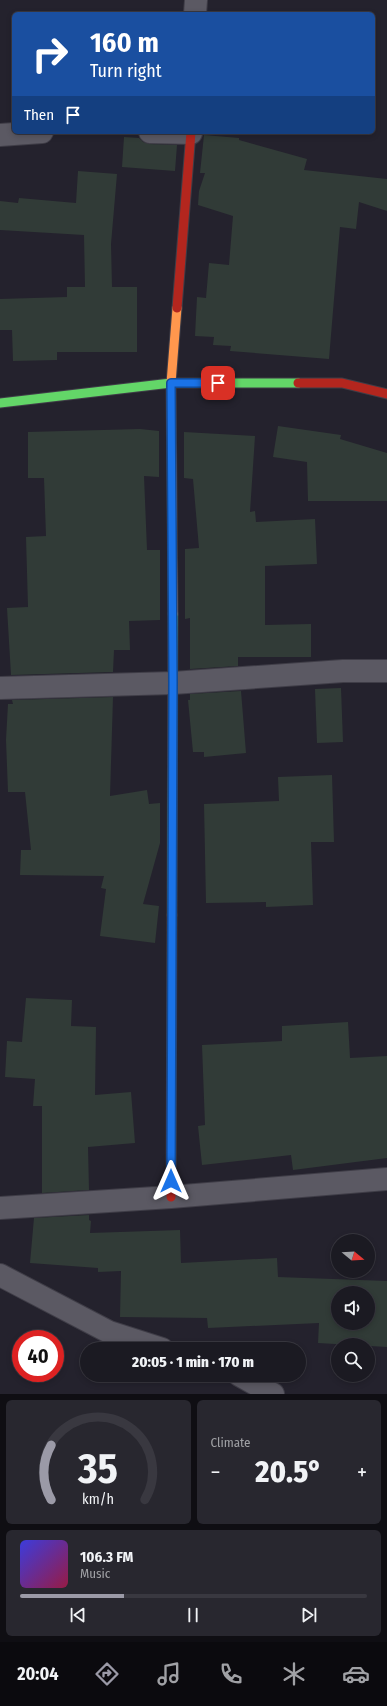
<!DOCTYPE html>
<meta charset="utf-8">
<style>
:root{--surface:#1b1a22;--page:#28272f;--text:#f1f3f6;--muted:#a0a1a5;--line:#393840;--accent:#9b9aa7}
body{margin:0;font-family:"Fira Sans Condensed",sans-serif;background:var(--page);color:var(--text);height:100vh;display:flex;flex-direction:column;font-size:15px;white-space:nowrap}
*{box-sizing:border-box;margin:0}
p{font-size:13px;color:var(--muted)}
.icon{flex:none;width:22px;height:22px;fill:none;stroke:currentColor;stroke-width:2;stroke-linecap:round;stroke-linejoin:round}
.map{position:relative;height:1394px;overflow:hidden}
.panel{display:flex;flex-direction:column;gap:6px;padding:6px;background:#0f0e13;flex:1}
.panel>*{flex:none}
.hud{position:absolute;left:12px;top:12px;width:363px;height:122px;border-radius:6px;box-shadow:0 2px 6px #0003,0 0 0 1px var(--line);background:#1a4fa0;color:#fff;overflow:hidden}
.needle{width:26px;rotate:108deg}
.fabs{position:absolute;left:331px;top:1234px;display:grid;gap:8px}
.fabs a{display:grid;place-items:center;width:44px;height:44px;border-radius:50%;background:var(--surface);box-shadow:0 2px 6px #0003,0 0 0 1px var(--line);font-size:20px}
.speed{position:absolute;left:12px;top:1330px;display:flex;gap:8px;font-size:20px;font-weight:700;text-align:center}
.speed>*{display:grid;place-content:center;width:52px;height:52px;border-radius:50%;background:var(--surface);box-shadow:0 2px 6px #0003,0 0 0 1px var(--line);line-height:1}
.speed .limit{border:6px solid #d22;background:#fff;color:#111}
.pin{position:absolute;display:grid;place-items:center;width:34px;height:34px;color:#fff;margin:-17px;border-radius:8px;box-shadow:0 2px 6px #0006}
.me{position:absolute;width:44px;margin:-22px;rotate:0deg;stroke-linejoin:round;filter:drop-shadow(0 0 3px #0008)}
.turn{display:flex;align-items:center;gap:14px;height:84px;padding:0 12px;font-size:18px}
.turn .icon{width:52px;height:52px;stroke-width:2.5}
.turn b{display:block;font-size:28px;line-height:34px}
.then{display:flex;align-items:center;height:38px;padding:0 12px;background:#0003;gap:8px;font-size:15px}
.big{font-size:30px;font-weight:800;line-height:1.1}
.panel .widget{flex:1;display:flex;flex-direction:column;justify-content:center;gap:6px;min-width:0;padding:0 14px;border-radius:6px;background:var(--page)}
.panel .dial{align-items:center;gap:0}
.dial svg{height:104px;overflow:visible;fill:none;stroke:var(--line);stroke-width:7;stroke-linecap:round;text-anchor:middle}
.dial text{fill:var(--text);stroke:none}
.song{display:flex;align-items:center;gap:12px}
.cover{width:48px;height:48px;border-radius:6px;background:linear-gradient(135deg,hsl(240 70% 55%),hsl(340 70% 35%))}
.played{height:4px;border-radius:2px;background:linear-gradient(90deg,var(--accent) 30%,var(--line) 30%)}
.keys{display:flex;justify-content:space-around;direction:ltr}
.heat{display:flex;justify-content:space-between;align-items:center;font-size:22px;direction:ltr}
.panel .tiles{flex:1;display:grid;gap:6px;grid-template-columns:1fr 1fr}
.widget:last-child{grid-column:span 2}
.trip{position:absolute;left:80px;top:1342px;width:226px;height:40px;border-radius:20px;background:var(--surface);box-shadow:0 2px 6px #0003,0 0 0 1px var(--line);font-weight:800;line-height:40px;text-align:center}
.dock{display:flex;height:64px;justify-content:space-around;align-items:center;background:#0b0a0e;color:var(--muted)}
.dock .icon{width:28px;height:28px}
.dock .selected{color:var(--accent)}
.dock b{font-size:18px;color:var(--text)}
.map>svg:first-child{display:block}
</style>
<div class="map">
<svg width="387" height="1394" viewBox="0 0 387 1394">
<rect width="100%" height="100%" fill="#24222d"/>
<g fill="#313b37" fill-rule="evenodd">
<polygon points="204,135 239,138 239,140 307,159 304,170 387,179 387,211 359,202 356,229 340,227 329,359 230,351 231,346 213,345 214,337 195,336 197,297 206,298 209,263 229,265 233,216 198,205 199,191 205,173 200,173"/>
<polygon points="124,137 139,138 143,142 149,144 177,145 175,171 122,167"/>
<polygon points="78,171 117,174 111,244 112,287 137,287 137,352 57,352 57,360 13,361 12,330 0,330 0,299 67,297 67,287 85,287 84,235 0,230 0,201 18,203 19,198 76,203"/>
<polygon points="278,426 341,435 340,439 387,453 387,501 308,501 307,462 273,457"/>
<polygon points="140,429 159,431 159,477 144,476 147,550 160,550 160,620 129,621 130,650 114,650 113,672 11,675 7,608 28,607 26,537 46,536 44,478 28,478 28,432"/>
<polygon points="184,432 255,436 250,512 255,511 256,522 315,519 317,564 265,566 265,625 311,624 311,657 238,657 238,666 190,669 190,618 185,619 185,549 199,548 193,479 184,478"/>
<polygon points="341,688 343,742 317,743 315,689"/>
<polygon points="241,691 246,753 204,757 204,752 193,752 188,700 190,700 190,694"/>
<polygon points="113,697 110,796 147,790 149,804 160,803 160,843 143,904 159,906 155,943 100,936 106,889 101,888 104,876 20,875 21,850 31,850 25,792 8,792 6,740 8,704 13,704 12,700"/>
<polygon points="332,775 334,842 311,842 313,905 266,907 266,902 206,903 204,804 279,801 278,777"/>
<polygon points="26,998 72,1000 71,1026 96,1027 95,1095 131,1092 135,1143 88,1147 89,1190 42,1193 42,1106 33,1106 35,1079 5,1077 7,1041 22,1042"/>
<polygon points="348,1022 350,1058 387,1056 387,1158 293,1170 291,1155 202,1165 198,1126 205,1125 202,1045 282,1041 282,1026"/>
<path d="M 89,1215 L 89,1220 L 91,1221 L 90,1233 L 180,1230 L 181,1263 L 277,1258 L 278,1277 L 387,1281 L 387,1347 L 318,1343 L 319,1323 L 208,1328 L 207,1318 L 120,1317 L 121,1271 L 98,1272 L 98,1268 L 30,1263 L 34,1218 ZM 338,1293 L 368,1293 L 368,1323 L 338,1323 Z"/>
</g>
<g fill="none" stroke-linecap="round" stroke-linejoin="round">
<defs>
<g id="street">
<polyline points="195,14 196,0"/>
<polyline points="150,132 191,133"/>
<polyline points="0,135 42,132"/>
<polyline points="0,688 173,683 343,671 387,671"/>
<polyline points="0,1208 171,1197 387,1179"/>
<polyline points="0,1275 109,1332 162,1349"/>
<polyline points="239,1375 273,1394"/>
</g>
<g id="fast">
<polyline points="0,403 171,383 298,383"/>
<polyline points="172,915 173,614"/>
</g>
<polyline id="slow" points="173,614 171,383 177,308"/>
<g id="jam">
<polyline points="177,308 191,132"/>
<polyline points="298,383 342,383 387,394"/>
<polyline points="171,1197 172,915"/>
</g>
</defs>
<use href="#street" stroke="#3f3d47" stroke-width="24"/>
<use href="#fast" stroke="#3f3d47" stroke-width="11"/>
<use href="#slow" stroke="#3f3d47" stroke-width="11"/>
<use href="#jam" stroke="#3f3d47" stroke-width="11"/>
<use href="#street" stroke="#5b5963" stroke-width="22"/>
<use href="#fast" stroke="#63d668" stroke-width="9"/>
<use href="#slow" stroke="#ff974d" stroke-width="9"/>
<use href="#jam" stroke="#b3261e" stroke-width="9"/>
</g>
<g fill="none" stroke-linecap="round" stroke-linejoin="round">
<defs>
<polyline id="route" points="171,1181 173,682 171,383 218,383"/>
</defs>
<use href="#route" stroke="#114b97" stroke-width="10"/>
<use href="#route" stroke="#1a73e8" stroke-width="7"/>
</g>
</svg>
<div class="fabs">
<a><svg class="needle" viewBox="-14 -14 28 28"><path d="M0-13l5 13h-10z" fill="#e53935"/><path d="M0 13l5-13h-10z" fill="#a0a1a5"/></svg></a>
<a><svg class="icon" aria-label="sound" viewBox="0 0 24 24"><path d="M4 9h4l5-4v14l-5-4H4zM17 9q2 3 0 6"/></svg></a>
<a><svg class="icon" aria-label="search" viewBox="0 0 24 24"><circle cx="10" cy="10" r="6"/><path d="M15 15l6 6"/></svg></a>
</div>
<div class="speed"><div class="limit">40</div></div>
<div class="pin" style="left:218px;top:383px;background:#d93025"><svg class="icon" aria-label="arrive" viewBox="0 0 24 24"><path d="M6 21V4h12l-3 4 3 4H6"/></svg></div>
<svg class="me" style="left:171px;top:1181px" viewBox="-20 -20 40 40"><path d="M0-17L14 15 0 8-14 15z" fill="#1a73e8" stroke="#fff" stroke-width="4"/></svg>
<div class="trip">20:05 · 1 min · 170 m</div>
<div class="hud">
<div class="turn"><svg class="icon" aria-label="right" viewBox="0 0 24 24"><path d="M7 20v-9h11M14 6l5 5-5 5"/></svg><div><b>160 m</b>Turn right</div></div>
<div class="then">Then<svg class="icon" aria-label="arrive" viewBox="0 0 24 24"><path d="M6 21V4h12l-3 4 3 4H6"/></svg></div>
</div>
</div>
<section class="panel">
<div class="tiles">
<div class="widget dial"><svg viewBox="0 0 100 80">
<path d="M14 69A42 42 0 1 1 86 69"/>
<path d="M14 69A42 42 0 0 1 14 27" stroke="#9b9aa7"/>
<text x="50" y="56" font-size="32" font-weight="700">35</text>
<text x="50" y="72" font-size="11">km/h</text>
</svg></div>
<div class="widget"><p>Climate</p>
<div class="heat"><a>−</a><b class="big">20.5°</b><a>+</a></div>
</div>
<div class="widget">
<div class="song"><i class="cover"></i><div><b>106.3 FM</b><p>Music</p></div></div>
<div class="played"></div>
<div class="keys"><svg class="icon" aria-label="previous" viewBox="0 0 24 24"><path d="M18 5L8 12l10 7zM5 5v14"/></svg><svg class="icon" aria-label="pause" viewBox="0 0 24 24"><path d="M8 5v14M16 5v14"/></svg><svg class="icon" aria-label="next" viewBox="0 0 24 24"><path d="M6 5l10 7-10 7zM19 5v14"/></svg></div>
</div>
</div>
</section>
<nav class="dock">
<b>20:04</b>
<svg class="icon selected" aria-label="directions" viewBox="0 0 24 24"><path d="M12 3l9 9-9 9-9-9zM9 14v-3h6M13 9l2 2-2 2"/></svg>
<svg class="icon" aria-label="music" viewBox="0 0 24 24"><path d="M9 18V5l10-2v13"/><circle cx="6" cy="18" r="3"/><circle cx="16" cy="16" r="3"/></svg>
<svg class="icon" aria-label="phone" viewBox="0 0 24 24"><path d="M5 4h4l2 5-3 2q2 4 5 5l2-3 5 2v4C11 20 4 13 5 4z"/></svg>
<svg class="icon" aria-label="climate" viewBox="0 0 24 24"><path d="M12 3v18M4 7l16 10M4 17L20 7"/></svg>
<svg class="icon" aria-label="car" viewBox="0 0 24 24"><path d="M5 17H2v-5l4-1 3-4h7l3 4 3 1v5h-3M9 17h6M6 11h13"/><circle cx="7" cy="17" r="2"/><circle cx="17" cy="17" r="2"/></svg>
</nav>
